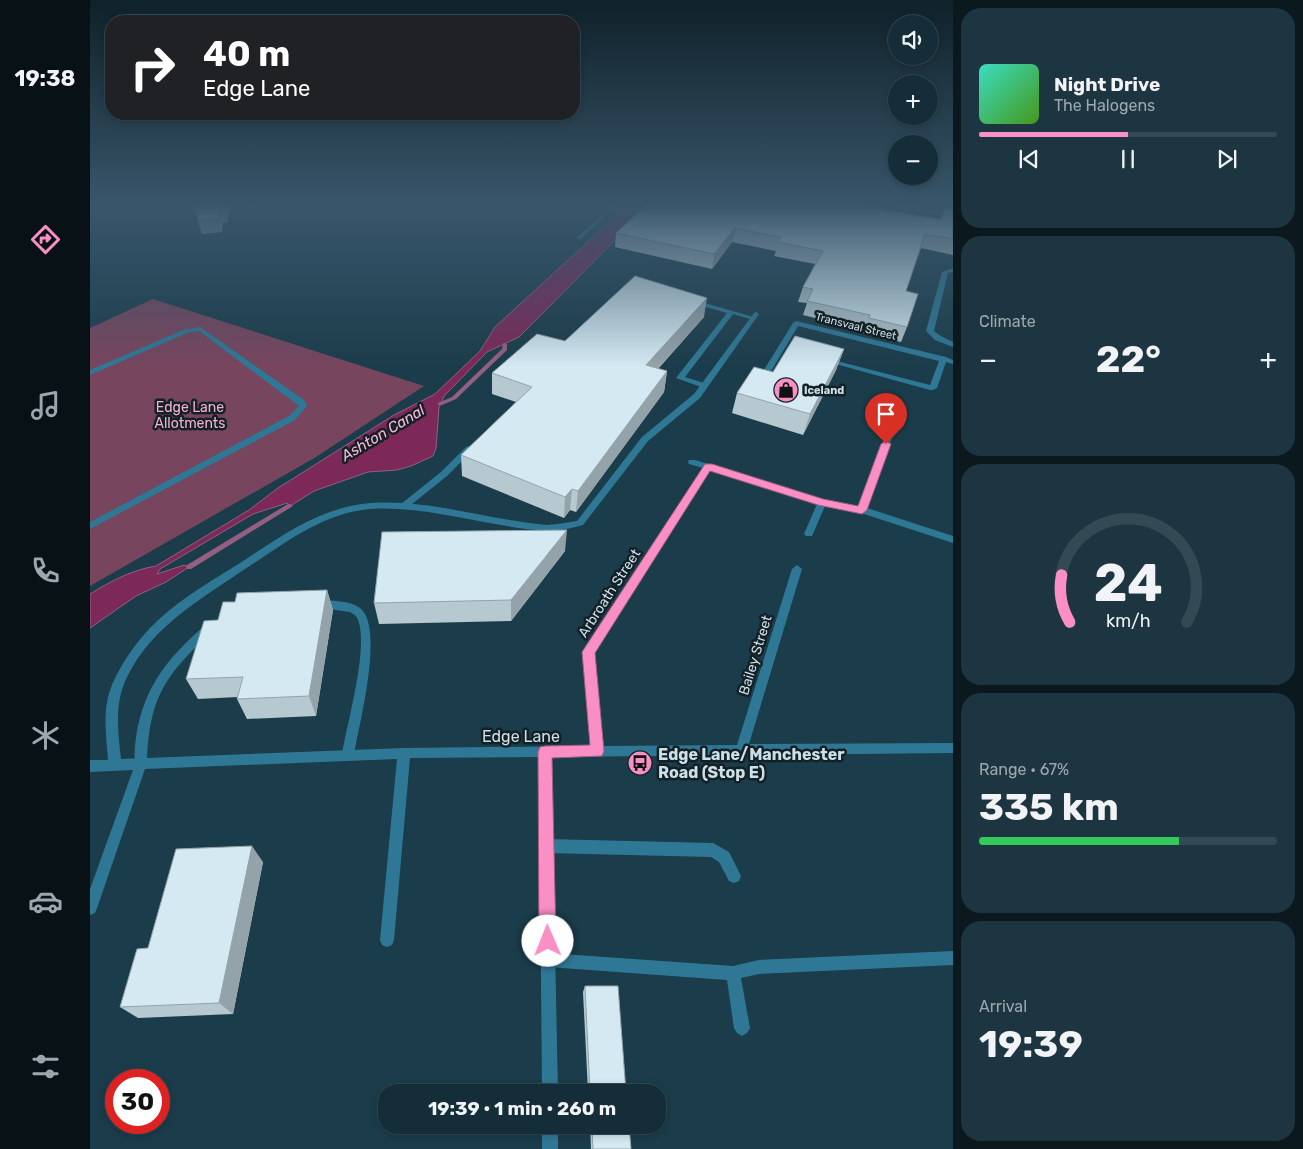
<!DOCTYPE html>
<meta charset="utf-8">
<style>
:root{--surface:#142d38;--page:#1d3540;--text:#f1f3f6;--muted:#9da8ae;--line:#334953;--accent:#fa8fc6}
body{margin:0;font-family:Rubik,sans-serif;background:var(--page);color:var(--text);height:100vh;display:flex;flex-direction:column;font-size:19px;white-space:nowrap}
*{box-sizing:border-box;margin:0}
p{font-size:16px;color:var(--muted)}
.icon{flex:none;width:28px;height:28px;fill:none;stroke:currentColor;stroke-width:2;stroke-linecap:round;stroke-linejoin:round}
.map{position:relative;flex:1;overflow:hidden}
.panel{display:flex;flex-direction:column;gap:8px;padding:8px;background:#0b191f;width:350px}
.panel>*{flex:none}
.top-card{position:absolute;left:15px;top:15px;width:475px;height:105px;border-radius:20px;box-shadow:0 2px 8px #0003,0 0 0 1px var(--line);background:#202124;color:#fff;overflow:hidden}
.controls{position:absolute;left:798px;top:15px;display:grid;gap:10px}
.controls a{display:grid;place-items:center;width:50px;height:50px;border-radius:50%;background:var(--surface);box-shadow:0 2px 8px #0003,0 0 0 1px var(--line);font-size:25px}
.speed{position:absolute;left:15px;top:1069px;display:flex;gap:10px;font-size:25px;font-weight:700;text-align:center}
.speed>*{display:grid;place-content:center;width:65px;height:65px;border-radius:50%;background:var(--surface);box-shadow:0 2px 8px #0003,0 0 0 1px var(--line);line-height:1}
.speed .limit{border:8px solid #d22;background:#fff;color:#111}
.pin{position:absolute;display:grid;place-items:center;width:42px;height:42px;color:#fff;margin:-51px -21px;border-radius:50% 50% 50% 0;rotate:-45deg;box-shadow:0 0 5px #0007}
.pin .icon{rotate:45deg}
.me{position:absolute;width:55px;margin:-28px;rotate:359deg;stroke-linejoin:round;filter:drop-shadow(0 0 4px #0008)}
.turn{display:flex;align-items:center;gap:18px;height:105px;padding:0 15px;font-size:22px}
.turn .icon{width:65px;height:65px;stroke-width:2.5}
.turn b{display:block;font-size:35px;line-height:42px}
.big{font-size:38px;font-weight:700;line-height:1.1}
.panel .card{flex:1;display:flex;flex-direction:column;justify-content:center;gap:8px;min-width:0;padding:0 18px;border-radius:20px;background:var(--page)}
.panel .dial{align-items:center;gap:0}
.dial svg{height:130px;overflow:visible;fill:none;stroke:var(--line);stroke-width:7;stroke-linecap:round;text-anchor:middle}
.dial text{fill:var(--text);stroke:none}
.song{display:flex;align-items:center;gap:15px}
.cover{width:60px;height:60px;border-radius:8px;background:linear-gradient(135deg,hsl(170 70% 55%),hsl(100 70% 35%))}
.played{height:5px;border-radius:2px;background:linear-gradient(90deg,var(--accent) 50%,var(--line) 50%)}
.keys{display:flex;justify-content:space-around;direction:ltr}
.heat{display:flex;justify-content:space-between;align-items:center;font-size:28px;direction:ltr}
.charge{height:8px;border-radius:4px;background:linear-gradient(90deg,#34c759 67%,var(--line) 0)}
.trip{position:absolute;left:288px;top:1084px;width:288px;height:50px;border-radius:20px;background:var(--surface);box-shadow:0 2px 8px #0003,0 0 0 1px var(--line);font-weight:700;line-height:50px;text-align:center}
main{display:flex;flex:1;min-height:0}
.dock{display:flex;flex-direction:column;width:90px;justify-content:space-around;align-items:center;background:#081216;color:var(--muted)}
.dock .icon{width:35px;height:35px}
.dock .selected{color:var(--accent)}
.dock b{font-size:22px;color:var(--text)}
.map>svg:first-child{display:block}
</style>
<main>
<nav class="dock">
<b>19:38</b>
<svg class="icon selected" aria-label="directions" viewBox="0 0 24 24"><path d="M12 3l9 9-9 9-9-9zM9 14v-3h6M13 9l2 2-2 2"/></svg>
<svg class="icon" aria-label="music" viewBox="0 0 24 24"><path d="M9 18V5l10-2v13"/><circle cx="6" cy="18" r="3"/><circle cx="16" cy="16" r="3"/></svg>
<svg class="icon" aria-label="phone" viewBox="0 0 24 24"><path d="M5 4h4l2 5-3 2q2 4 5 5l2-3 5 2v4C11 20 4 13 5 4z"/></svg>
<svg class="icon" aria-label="climate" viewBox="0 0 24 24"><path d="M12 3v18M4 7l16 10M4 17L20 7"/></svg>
<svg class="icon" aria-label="car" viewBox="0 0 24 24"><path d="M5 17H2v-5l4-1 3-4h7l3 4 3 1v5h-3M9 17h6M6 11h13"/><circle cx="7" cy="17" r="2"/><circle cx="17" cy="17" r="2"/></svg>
<svg class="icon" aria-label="filters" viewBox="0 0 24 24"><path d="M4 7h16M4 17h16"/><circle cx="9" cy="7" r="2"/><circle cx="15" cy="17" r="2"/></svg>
</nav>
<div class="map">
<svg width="863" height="1149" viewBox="0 0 863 1149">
<rect width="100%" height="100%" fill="#1b3c4a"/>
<polygon fill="#77455e" points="63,299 334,386 226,457 0,586 0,328"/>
<path fill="#7c2858" stroke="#945f83" d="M 537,206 L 559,206 L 429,337 L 397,352 L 354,396 L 349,408 L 346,448 L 343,456 L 321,466 L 307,470 L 278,472 L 224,491 L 200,506 L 197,503 L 163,514 L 70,569 L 67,574 L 94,565 L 99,567 L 76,582 L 46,596 L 0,628 L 0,594 C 21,581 42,570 66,566 L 159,510 L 188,488 L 304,415 L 345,394 L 390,351 L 405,327 Z"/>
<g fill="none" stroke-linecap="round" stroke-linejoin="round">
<g fill="#945f83" fill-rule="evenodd">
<polygon points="413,343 417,344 417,350 366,399 352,405 348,405 348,403 362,397 412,349"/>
<polygon points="198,504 200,504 203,506 101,569 97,569 96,567 97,565"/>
</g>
<g fill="#2f7895" fill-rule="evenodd">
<polygon points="521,206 527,206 491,239 487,239 487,237"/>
<polygon points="863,268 863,272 858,273 844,331 851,336 863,342 863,347 845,340 836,331 852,272"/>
<polygon points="604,300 667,318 664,320 643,314 595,377 617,384 618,386 614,388 586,378 637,313 602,303 602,301"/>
<polygon points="706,321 856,357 863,360 863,364 856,362 847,388 843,390 840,390 731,360 735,358 840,385 849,361 708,326 674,383 668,383 667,381 703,323"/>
<polygon points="110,327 214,400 217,406 205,420 0,529 0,522 199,416 209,406 109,331 97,333 0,375 0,370 93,330"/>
<polygon points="379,446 382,447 382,451 357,476 317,508 311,508 309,506 311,504 351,472 376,447"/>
<path d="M 229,600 C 241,601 260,600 270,608 C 295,628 269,725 264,755 L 262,759 L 258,761 L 254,759 L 252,755 C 257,723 279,648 268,620 C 267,616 263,614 260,612 L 225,607 L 224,604 L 225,601 Z"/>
<path d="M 119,624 L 123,625 L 124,628 L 123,631 C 75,675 59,697 57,764 L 55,768 L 51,770 L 47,768 C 43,760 45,746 46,737 C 54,686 78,658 115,625 Z"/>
<polygon points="456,839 623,843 639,852 651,876 649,881 644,883 639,881 629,862 621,857 456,853 451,851 449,846 451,841"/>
<polygon points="863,951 863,965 669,974 651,978 660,1028 657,1033 652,1036 647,1033 644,1028 637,980 458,967 453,965 451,960 453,955 458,953 643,966 669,960"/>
</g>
<g fill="#2f7895" fill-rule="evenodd">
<polygon points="805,206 815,206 863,214 863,218"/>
<path d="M 666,312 L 669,314 L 610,398 L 558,441 L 493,525 C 463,534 441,530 411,525 C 368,518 324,506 280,509 C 232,513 194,544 155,569 C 111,599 61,627 37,677 C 24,704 28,731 31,759 L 314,748 L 500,746 L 493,653 L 613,468 L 599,464 L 598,462 L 599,460 L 605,460 L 733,499 L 769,506 L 798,427 L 802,424 L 806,427 L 777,508 L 863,536 L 863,543 L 771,513 L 735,506 L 722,536 L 716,536 L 714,534 L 727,504 L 620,471 L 504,654 L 513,746 L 647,745 L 702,569 L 707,565 L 712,569 L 659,744 L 863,743 L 863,753 L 461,757 L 468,1092 L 452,1092 L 449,757 L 320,758 L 304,940 L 302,945 L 297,947 L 292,945 L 290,940 L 307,759 L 55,769 L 7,908 L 5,913 L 0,915 L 0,889 L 43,770 L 0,772 L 0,760 L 18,760 C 16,734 12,709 22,685 C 31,664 44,645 60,628 C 83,604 113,586 142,568 C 185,541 227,507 281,503 C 340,499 398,520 457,525 L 468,524 L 487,521 L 552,437 L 604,394 L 664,313 Z"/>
<rect x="452" y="1125" width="16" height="24"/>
</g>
</g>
<g fill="#b6c8d0">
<polygon points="854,209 863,211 863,255 831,248 816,291 817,327 811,342 773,333 774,330 713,315 717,303 708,302 713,287 725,264 684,256 686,251 642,242 622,269 525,247 526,233 850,219"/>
<polygon points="614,317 568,369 577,371 574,392 486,512 480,510 474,518 372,476 371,455 426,402 402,394 402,373"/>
<polygon points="754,349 746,370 713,435 642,413 647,393 683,372"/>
<polygon points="475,551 421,621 289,624 284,603"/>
<polygon points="237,590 243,610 226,716 157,719 147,699 148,697 108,699 96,679 128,620 145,602"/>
<polygon points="173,862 143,1014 48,1018 30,1007 58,948"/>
<polygon points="495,986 536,1092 498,1092 493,992"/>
<polygon points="500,1125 539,1125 541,1149 501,1149"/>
</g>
<g fill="#94a3a9">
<polygon points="134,206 139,206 138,222 133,223 132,232 112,234 104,209 129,209"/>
<polygon points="645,228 642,242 622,269 624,254"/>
<polygon points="617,298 614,317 553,385 556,365"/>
<polygon points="754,349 746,370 713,435 720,414"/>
<polygon points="577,371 574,392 486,512 488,491"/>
<polygon points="482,489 480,510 474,518 475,497"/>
<polygon points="477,530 475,551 421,621 421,600"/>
<polygon points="237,590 243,610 226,716 219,696"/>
<polygon points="162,846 173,862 143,1014 129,1003"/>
</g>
<g fill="#d4e9f2" stroke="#94a3a9">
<polygon points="104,206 134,206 134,209 129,209 128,218 108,220 110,209 104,209"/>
<polygon points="555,206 775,206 852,220 854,209 863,211 863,239 835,234 816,291 828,294 817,327 779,318 780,315 717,301 723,289 713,287 733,251 688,242 691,237 645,228 624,254 526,233"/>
<polygon points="545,276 617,298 556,365 577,371 488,491 482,489 475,497 371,455 442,387 402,373 447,334 475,341"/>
<polygon points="705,336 754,349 720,414 647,393 664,367 683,372"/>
<polygon points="477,530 421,600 284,603 292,532"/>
<polygon points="237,590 219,696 147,699 153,677 96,679 114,621 128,620 133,602 145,602 147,593"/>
<polygon points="162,846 129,1003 30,1007 47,949 58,948 86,849"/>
<polygon points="495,986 528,986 536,1092 500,1092"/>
<polygon points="502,1125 539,1125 541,1149 503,1149"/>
</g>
<linearGradient id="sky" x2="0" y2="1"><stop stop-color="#0f2129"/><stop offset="0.56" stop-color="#39566b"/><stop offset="1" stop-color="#39566b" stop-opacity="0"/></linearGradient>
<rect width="863" height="367" fill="url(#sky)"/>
<polygon fill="#fa8fc6" stroke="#a25d81" points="796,441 801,444 777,510 772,514 728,505 620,471 505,653 514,751 512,756 462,758 466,941 463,947 458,949 452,947 449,941 448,752 450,747 455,746 500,745 492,652 615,464 622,464 733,499 768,506 791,444"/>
<defs>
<symbol id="shop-disc" viewBox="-11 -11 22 22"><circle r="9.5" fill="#fa8fc6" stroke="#132127"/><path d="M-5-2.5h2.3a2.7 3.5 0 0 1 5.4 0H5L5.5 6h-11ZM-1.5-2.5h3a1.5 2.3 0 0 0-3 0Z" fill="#111"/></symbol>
<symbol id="bus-disc" viewBox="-11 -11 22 22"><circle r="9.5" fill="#fa8fc6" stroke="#132127"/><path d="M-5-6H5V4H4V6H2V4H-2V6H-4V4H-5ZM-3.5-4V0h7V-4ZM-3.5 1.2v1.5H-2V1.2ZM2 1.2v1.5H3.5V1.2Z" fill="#111"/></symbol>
</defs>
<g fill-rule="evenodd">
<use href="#shop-disc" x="682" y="376" width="28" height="28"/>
<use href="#bus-disc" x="536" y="749" width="28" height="28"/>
</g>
<g text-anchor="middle" stroke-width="5" stroke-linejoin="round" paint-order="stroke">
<g font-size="11" fill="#cddfe8" stroke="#132127">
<text transform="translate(766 326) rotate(14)" y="4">Transvaal Street</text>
</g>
<g font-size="11" font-weight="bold" fill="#cddfe8" stroke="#132127" text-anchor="start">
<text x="714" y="394">Iceland</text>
</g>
<g font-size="14" fill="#f7afd1" stroke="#132127">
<text x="100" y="412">Edge Lane<tspan x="100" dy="16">Allotments</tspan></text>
</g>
<g font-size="14" fill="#cddfe8" stroke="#132127">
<text transform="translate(519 593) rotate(-57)" y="5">Arbroath Street</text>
<text transform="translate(665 655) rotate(-73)" y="5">Bailey Street</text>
</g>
<g font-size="15" font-style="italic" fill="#ffb6d9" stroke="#132127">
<text transform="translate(293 433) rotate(-31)" y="5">Ashton Canal</text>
</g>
<g font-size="16" fill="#cddfe8" stroke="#132127">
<text x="431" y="742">Edge Lane</text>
</g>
<g font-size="16" font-weight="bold" fill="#cddfe8" stroke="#132127" text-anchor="start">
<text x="568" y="760">Edge Lane/Manchester<tspan x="568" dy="18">Road (Stop E)</tspan></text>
</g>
</g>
</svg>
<div class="controls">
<a><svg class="icon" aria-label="sound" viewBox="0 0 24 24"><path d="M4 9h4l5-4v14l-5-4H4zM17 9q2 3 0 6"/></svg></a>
<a>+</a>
<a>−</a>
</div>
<div class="speed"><div class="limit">30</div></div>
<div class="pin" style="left:796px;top:444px;background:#d93025"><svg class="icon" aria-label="arrive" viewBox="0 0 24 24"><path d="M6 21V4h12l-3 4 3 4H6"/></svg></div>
<svg class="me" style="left:458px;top:941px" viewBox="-20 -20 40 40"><circle r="19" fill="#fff"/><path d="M0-13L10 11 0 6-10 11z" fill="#fa8fc6"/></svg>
<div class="trip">19:39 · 1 min · 260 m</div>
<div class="top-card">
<div class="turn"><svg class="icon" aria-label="right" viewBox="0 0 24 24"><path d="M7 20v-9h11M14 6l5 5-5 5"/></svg><div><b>40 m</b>Edge Lane</div></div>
</div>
</div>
<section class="panel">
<div class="card">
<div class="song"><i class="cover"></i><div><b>Night Drive</b><p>The Halogens</p></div></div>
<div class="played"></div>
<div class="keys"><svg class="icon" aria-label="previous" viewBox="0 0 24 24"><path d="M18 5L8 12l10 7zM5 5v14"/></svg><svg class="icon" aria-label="pause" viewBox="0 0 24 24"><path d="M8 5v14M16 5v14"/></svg><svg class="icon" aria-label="next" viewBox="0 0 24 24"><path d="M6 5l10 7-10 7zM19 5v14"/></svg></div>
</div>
<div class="card"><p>Climate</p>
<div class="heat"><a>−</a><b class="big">22°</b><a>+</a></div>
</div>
<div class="card dial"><svg viewBox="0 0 100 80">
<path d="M14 69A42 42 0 1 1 86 69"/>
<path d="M14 69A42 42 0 0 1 9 40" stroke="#fa8fc6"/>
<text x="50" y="56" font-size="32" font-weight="700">24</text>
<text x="50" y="72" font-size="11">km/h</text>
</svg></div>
<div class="card"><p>Range · 67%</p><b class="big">335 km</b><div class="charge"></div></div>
<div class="card"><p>Arrival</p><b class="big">19:39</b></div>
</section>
</main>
